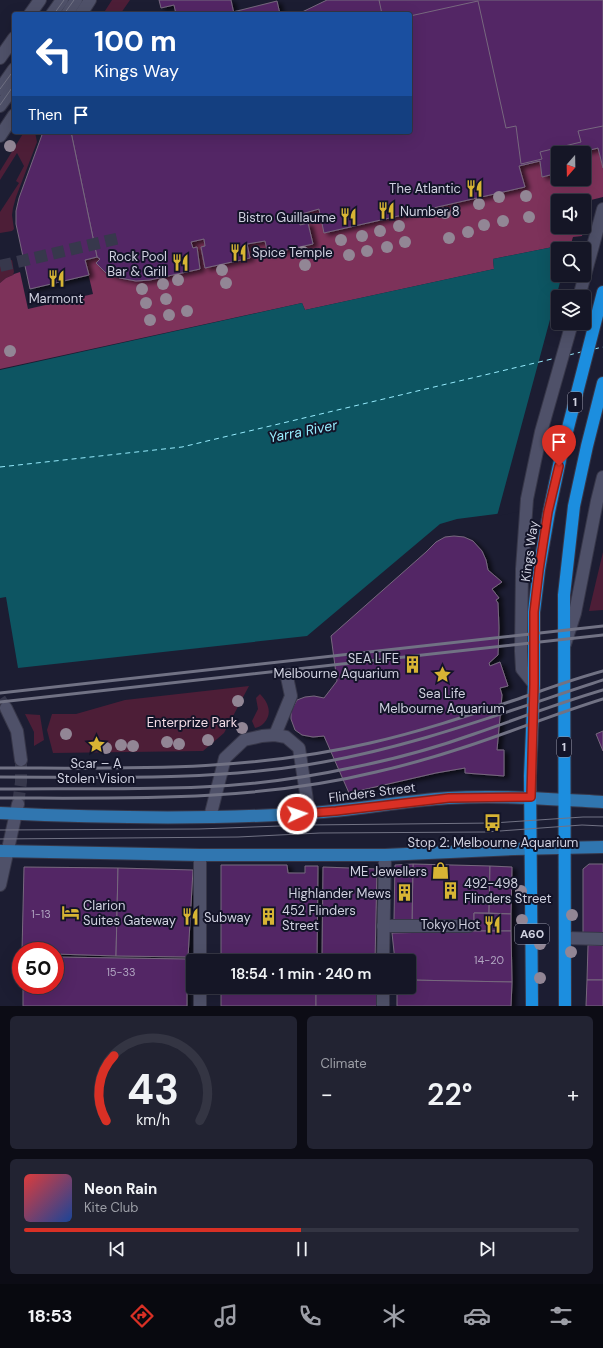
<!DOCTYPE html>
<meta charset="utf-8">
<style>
:root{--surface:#151626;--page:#222332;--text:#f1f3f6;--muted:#9d9fa7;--line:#343543;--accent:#d93025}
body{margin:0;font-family:"DM Sans",sans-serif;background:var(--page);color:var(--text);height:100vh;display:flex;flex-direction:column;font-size:15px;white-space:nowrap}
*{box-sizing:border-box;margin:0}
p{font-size:13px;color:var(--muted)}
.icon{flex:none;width:22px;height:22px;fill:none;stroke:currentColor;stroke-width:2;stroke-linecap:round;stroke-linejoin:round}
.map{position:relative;height:1006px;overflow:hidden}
.details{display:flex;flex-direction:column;gap:10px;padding:10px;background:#0c0c15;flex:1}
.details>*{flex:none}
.banner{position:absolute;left:12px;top:12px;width:400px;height:122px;border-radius:4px;box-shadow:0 4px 16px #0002,0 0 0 1px var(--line);background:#1a4fa0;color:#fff;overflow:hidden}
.needle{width:26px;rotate:200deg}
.buttons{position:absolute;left:551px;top:146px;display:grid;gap:8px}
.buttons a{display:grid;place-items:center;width:40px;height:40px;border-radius:4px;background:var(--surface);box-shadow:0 4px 16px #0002,0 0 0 1px var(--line);font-size:20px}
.speed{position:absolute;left:12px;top:942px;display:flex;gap:8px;font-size:20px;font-weight:700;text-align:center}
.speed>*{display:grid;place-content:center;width:52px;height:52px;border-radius:50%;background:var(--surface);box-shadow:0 4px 16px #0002,0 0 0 1px var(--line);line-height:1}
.speed .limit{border:6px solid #d22;background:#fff;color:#111}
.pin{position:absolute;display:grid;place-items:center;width:34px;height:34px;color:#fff;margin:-41px -17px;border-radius:50% 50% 50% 0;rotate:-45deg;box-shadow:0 0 4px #0007}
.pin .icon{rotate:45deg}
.me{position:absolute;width:44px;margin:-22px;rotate:87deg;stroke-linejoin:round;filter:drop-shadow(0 0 3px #0008)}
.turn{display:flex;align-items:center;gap:14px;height:84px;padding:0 16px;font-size:18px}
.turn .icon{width:52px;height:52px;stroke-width:2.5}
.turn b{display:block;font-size:28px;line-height:34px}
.then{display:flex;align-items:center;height:38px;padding:0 16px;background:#0003;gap:8px;font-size:15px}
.big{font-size:30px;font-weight:600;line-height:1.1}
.details .card{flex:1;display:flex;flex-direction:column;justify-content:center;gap:6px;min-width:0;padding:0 14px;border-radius:6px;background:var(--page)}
.details .dial{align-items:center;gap:0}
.dial svg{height:104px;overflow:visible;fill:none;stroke:var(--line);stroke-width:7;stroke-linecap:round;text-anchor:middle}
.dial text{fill:var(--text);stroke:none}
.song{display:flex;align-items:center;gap:12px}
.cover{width:48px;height:48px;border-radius:6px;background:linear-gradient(135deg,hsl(0 70% 55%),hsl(220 70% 35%))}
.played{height:4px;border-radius:2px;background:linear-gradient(90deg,var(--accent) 50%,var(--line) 50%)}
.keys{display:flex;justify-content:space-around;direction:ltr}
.heat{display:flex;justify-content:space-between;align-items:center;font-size:22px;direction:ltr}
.details .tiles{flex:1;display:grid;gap:10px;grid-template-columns:1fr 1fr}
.card:last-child{grid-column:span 2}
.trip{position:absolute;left:186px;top:954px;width:230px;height:40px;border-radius:4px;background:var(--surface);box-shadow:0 4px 16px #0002,0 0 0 1px var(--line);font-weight:600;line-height:40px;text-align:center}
.tab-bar{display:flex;height:64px;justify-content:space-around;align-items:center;background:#08090f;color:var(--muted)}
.tab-bar .icon{width:28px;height:28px}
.tab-bar .current{color:var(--accent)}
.tab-bar b{font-size:18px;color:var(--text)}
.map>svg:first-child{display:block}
</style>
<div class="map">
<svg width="603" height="1006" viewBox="0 0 603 1006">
<defs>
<filter id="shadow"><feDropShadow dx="4.5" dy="2.5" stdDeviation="2" flood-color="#0009"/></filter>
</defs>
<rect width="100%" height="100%" fill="#1c1d32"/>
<g fill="#4d1e37">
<polygon points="112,0 130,0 121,13 103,14"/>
<polygon points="24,132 35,132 37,142 16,197 13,208 12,215 14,229 12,231 0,233 0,212 19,183 16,181 24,166 17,153 0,180 0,171"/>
<polygon points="12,260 14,272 13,275 6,278 0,283 0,263"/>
<polygon points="603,552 603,610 589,611"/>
<polygon points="249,686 224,733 203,751 53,753 47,730 52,714 76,714 125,700"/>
<path d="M 260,694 C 268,702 273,713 264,723 C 261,726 259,727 255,728 L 252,721 L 258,709 L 256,698 Z"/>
<polygon points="25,714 40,715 44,740 34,746 34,732"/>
</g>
<polygon fill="#7d325a" points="598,148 603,168 603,197 591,200 584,227 584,201 558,201 558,227 584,227 582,236 573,237 570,247 559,249 558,246 493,259 494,269 305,310 302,303 0,369 0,283 6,278 13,275 14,274 20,272 28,309 93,294 85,260 97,257 100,259 96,263 106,273 150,280 200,269 197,248 193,248 191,242 204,239 205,246 201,247 205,268 247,244 265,241 268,254 313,244 308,223 300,225 298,215 319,209 325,233 524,187 519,166 540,161 542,177 558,173 558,179 584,179 584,153 579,152"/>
<path fill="#0d5562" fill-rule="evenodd" d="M 603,240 L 603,493 L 496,514 L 457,519 L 440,524 L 307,636 L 18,668 L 6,597 L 0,598 L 0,370 L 302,303 L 305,310 L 494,269 L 493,259 L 558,246 L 558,275 L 584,275 L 584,249 L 561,249 ZM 558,297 L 584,297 L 584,323 L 558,323 Z"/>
<path fill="#1c1d32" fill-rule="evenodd" d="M 603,238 L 603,495 L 497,516 L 562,275 L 584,275 L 584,249 L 569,249 L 570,245 ZM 558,297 L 584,297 L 584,323 L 558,323 Z"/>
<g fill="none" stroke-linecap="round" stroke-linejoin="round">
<g stroke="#96ebfd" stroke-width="1" stroke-dasharray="5 4" stroke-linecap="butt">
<polyline points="594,349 603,347"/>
<polyline points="569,355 581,352"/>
<polyline points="0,467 182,447 556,358"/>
</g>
</g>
<g fill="#532665" stroke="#77687e" filter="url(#shadow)">
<polygon points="159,0 231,0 234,14 176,14 174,5 161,8"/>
<polygon points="327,0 603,0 603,168 598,148 579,153 558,153 558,173 542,177 540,161 519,166 525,187 324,233 319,209 298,215 300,225 308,223 313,244 268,254 265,241 247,244 250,258 205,268 201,247 205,246 204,239 191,242 193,248 197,247 200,269 150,280 136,281 120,278 106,273 96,263 100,259 97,257 71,132 410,132 410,14 298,14"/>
<polygon points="379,0 603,0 603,126 578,131 581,142 540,152 542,159 521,164 516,126 506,128 478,1 410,16 410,14 382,14"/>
<polygon points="277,1 280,14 234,14 233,12"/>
<polygon points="43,132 71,132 97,257 85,260 89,275 30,289 16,224 16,211 19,198"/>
<polygon points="454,536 464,537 473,541 482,551 486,560 488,570 502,582 492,589 499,598 496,600 498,603 499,628 498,655 489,663 490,666 500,662 508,686 500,688 502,695 497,750 504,750 504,776 465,773 465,768 436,773 349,793 324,736 313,737 302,735 295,730 291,719 291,711 297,700 305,697 314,696 324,698 337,681 331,636 426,552 436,542 445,537"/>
<polygon points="603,731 603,751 596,734"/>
<polygon points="413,864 490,866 489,913 474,913 474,922 412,921"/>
<polygon points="413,864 412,921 394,920 395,865"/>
<polygon points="589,864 603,864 603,934 583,934 583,869"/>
<polygon points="221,865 287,865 288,873 305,873 305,866 318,866 317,961 221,961"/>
<polygon points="490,866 512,867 511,914 489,913"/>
<polygon points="24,867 118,868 116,956 55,954 55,951 22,951"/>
<polygon points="323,867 377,869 375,961 322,961"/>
<polygon points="118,868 193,870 188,957 116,956"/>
<polygon points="474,913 511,914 511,931 474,931"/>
<polygon points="474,931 511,931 512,982 409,980 409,961 395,961 392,933"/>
<polygon points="588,945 603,945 603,980 587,980"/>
<polygon points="55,957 187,959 187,1006 23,1006 23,985 55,985"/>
<polygon points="409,980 512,982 511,1006 397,1006 397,987 409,987"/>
<polygon points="587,980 603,980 603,1006 586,1006"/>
<rect x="221" y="987" width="95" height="19"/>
<polygon points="316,987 379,988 379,1006 316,1006"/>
</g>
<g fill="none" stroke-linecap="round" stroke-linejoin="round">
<g stroke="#37384c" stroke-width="12" stroke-dasharray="12 6" stroke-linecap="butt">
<polyline points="0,266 120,238"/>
<polyline points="0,699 6,708"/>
<polyline points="18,804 21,782 21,760"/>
</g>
<defs>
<g id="minor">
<polyline points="30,14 40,0"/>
<polyline points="52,14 62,0"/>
<polyline points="67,14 76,0"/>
<polyline points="81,14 90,0"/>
<polyline points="0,58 14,38"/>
<polyline points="0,89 14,69"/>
<polyline points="0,106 14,87"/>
<polyline points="0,136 14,115"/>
<polyline points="579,297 603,209"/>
<polyline points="565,644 575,613 597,501 603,477"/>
<polyline points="534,684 522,669 521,651 522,569 527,499 541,432 572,323"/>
<polyline points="6,708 17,731 21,760"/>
<polyline points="275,735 291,696 287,677"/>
<polyline points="210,817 225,758 244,740 262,736 275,735 286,737 299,748 309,813"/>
<polyline points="0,885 18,804"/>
<polyline points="383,926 469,926"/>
<polyline points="565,938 603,939"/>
<polyline points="200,961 200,855"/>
<polyline points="383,961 385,855"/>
<polyline points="383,987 383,1006"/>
<polyline points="200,1006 200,987"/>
</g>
<g id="major">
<path d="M 0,813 C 103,818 207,820 310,813 C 356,810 402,801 448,798 C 500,795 551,799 603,802"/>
<polyline points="0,851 200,855 385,855 514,849 603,847"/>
</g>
<g id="highway">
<polyline points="532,1006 530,776 534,684 534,612 539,570 549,512 562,451 603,292"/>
<polyline points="565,1006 564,595 574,506 587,446 603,383"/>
</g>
</defs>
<use href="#minor" stroke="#373749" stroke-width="14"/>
<use href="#major" stroke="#373749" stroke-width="14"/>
<use href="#highway" stroke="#373749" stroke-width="14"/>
<use href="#minor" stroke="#4f5169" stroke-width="12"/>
<use href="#major" stroke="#3076b0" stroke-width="12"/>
<use href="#highway" stroke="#1c8edf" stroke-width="12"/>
<g stroke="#717284" stroke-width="1">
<polyline points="54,14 64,0"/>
<polyline points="64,14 74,0"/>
<polyline points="0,89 14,70"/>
<polyline points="0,105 14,85"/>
<polyline points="0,830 199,829 307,825 493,823 583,817 603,817"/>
<polyline points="0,839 238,837 320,833 486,832 582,825 603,826"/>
</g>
<g stroke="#717284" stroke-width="3">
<polyline points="0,693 603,626"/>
<polyline points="0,702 603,635"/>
<path d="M 0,768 C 126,768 246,772 370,743 C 419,732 467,716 515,700 C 544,690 573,679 603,671"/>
<path d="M 0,777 C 102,777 205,781 306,765 C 408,749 505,712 603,680"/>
<path d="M 0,789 C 67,788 134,790 201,787 C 253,785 304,778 355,767 C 395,759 435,748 474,734 C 517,719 559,703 603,690"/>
<path d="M 0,798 C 126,798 253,802 376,772 C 407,765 438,756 468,746 C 513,731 558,713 603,699"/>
</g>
</g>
<g fill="#928695">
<circle cx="10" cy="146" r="6"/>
<circle cx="526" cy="196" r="6"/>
<circle cx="499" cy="197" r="6"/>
<circle cx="479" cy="204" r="6"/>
<circle cx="445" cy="213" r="6"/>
<circle cx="529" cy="217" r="6"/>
<circle cx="503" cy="221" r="6"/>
<circle cx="484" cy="225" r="6"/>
<circle cx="399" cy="226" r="6"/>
<circle cx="380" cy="231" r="6"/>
<circle cx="468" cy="232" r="6"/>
<circle cx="362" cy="236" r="6"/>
<circle cx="449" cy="238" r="6"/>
<circle cx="341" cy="240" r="6"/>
<circle cx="405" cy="242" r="6"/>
<circle cx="387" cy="247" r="6"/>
<circle cx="367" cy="251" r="6"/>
<circle cx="303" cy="252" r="6"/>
<circle cx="349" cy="255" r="6"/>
<circle cx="305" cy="265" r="6"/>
<circle cx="222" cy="270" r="6"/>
<circle cx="178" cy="280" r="6"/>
<circle cx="226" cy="283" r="6"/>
<circle cx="163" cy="284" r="6"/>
<circle cx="142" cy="289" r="6"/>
<circle cx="166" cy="299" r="6"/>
<circle cx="146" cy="303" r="6"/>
<circle cx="187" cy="311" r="6"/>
<circle cx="169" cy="315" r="6"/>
<circle cx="150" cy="320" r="6"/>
<circle cx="10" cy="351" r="6"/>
<circle cx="238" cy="701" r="6"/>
<circle cx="242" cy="728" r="6"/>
<circle cx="66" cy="734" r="6"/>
<circle cx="208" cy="740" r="6"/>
<circle cx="167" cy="742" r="6"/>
<circle cx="179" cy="744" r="6"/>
<circle cx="121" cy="745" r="6"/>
<circle cx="133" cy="746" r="6"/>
<circle cx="106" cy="748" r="6"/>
<circle cx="521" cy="891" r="6"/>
<circle cx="572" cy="915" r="6"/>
<circle cx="522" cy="920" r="6"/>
<circle cx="540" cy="944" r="6"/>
<circle cx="571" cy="952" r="6"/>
<circle cx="540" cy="978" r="6"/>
</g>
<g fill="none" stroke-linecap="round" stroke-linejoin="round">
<defs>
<polyline id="route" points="297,814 336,811 449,798 531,797 534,684 534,612 539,570 548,512 559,466"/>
</defs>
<use href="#route" stroke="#8d1f18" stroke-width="10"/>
<use href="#route" stroke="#d93025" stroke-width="7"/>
</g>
<defs>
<symbol id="restaurant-bare" viewBox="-9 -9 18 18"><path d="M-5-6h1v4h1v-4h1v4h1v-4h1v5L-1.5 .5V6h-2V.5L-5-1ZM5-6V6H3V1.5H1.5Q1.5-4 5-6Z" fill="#d7b434" stroke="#131428" stroke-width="2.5" paint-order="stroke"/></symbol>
<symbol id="building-bare" viewBox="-9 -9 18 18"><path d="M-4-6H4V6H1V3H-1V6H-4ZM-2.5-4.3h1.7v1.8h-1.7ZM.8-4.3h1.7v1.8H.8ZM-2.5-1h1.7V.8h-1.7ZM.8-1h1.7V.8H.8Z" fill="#d7b434" stroke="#131428" stroke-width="2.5" paint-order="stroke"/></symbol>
<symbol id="sight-bare" viewBox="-9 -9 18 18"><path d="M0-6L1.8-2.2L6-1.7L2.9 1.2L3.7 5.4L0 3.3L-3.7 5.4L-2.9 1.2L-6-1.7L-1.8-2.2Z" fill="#d7b434" stroke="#131428" stroke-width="2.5" paint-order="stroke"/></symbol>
<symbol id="bus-bare" viewBox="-9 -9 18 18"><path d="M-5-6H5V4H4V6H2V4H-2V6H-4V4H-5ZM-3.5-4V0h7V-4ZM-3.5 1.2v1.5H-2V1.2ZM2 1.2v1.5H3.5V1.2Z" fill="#d7b434" stroke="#131428" stroke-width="2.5" paint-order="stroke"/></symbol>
<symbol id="shop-bare" viewBox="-9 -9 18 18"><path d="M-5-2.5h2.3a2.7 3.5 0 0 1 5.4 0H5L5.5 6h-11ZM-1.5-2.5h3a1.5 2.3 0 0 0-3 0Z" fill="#d7b434" stroke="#131428" stroke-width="2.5" paint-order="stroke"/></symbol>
<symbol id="hotel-bare" viewBox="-9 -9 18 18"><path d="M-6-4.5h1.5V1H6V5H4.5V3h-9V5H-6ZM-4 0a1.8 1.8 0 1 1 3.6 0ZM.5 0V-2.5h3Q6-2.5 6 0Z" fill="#d7b434" stroke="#131428" stroke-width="2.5" paint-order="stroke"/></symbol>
</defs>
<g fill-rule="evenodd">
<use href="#restaurant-bare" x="462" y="176" width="25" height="25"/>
<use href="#restaurant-bare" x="374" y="198" width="25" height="25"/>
<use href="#restaurant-bare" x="336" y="204" width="25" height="25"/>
<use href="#restaurant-bare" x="226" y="240" width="25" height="25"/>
<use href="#restaurant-bare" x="168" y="250" width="25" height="25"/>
<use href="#restaurant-bare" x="44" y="266" width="25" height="25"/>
<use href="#building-bare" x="400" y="652" width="25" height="25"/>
<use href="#sight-bare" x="430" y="662" width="25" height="25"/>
<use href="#sight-bare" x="84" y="732" width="25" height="25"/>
<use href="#bus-bare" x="480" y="810" width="25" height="25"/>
<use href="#shop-bare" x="428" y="858" width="25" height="25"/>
<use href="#building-bare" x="438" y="878" width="25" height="25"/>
<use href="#building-bare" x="392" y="880" width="25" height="25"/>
<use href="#hotel-bare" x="58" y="900" width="25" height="25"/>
<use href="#restaurant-bare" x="178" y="904" width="25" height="25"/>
<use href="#building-bare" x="256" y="904" width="25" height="25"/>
<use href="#restaurant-bare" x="480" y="912" width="25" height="25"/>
</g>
<g text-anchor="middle" stroke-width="4" stroke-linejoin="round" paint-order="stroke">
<g font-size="11" fill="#b1a6c1">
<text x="41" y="918">1-13</text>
<text x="489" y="964">14-20</text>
<text x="121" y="976">15-33</text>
</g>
<g fill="#131428" stroke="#9798a9" stroke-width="1">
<rect x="568" y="392" width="14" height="20" rx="3"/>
<rect x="557" y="737" width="14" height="20" rx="3"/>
<rect x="515" y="924" width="34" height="20" rx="3"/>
</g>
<g font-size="12" font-weight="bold" fill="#d0d1e0">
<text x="575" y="406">1</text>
<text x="564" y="751">1</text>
<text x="532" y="938">A60</text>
</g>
<g font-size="13" fill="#d0d1e0" stroke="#131428" text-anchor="end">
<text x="461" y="193">The Atlantic</text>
<text x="400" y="216" text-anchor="start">Number 8</text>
<text x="336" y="222">Bistro Guillaume</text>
<text x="252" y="257" text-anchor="start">Spice Temple</text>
<text x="167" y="261">Rock Pool<tspan x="167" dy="15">Bar &amp; Grill</tspan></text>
<text x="56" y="303" text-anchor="middle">Marmont</text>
<text x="399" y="663">SEA LIFE<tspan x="399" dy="15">Melbourne Aquarium</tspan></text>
<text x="442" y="698" text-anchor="middle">Sea Life<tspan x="442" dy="15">Melbourne Aquarium</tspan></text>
<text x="96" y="768" text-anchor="middle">Scar – A<tspan x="96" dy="15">Stolen Vision</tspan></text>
<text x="493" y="847" text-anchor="middle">Stop 2: Melbourne Aquarium</text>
<text x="427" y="876">ME Jewellers</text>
<text x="464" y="888" text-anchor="start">492-498<tspan x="464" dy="15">Flinders Street</tspan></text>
<text x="391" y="898">Highlander Mews</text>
<text x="83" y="910" text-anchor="start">Clarion<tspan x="83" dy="15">Suites Gateway</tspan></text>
<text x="282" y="915" text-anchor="start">452 Flinders<tspan x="282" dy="15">Street</tspan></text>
<text x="204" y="922" text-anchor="start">Subway</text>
<text x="480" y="929">Tokyo Hot</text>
</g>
<g font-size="13" fill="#d0d1e0" stroke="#131428">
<text transform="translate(529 551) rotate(-82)" y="5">Kings Way</text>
<text transform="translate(372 792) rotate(-7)" y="5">Flinders Street</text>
</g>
<g font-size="13" fill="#f3dce6" stroke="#131428">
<text x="192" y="727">Enterprize Park</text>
</g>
<g font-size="14" font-style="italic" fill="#96ebfd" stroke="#131428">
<text transform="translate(303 431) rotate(-11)" y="5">Yarra River</text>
</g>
</g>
</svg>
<div class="buttons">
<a><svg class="needle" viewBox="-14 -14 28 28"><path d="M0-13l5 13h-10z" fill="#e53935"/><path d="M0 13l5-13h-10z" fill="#9d9fa7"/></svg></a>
<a><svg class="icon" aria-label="sound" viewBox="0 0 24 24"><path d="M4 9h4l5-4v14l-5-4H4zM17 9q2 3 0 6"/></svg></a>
<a><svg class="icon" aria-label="search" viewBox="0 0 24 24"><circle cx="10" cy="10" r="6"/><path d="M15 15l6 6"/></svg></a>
<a><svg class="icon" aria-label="layers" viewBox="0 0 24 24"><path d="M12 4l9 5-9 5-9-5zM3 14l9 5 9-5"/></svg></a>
</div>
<div class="speed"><div class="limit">50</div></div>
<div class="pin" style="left:559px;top:466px;background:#d93025"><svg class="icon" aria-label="arrive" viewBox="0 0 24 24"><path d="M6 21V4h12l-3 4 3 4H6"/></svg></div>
<svg class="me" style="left:297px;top:814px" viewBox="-20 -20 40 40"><circle r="17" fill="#d93025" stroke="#fff" stroke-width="3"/><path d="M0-11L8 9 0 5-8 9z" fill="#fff"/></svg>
<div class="trip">18:54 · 1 min · 240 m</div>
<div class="banner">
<div class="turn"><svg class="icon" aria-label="left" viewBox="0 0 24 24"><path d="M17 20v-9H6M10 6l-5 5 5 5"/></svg><div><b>100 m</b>Kings Way</div></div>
<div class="then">Then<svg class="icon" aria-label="arrive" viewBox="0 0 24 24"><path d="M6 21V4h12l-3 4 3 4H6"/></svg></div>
</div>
</div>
<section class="details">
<div class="tiles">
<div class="card dial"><svg viewBox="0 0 100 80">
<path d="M14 69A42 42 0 1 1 86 69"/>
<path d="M14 69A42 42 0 0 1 20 19" stroke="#d93025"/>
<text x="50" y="56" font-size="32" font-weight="700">43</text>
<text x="50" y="72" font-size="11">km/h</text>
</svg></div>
<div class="card"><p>Climate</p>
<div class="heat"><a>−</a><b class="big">22°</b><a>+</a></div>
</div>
<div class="card">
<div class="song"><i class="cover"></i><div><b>Neon Rain</b><p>Kite Club</p></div></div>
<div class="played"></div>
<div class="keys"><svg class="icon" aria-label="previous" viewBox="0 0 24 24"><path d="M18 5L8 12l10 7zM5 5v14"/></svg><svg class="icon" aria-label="pause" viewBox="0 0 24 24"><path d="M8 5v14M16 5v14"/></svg><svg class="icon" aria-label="next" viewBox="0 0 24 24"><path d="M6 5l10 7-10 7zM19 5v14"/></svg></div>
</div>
</div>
</section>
<nav class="tab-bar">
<b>18:53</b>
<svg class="icon current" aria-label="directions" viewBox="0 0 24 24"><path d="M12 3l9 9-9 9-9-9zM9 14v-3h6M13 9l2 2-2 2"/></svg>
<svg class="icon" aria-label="music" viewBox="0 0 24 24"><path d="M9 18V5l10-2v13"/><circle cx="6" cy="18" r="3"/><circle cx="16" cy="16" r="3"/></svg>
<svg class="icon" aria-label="phone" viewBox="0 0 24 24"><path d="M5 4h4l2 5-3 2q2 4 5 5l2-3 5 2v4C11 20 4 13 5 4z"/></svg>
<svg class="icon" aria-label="climate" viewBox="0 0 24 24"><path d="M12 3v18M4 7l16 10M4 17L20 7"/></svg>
<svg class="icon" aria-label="car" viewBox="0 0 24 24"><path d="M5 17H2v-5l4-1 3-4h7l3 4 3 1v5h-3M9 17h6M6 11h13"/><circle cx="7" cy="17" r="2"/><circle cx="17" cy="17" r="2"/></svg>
<svg class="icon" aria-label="filters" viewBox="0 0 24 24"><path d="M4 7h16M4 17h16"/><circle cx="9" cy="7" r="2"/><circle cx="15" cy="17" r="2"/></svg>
</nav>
